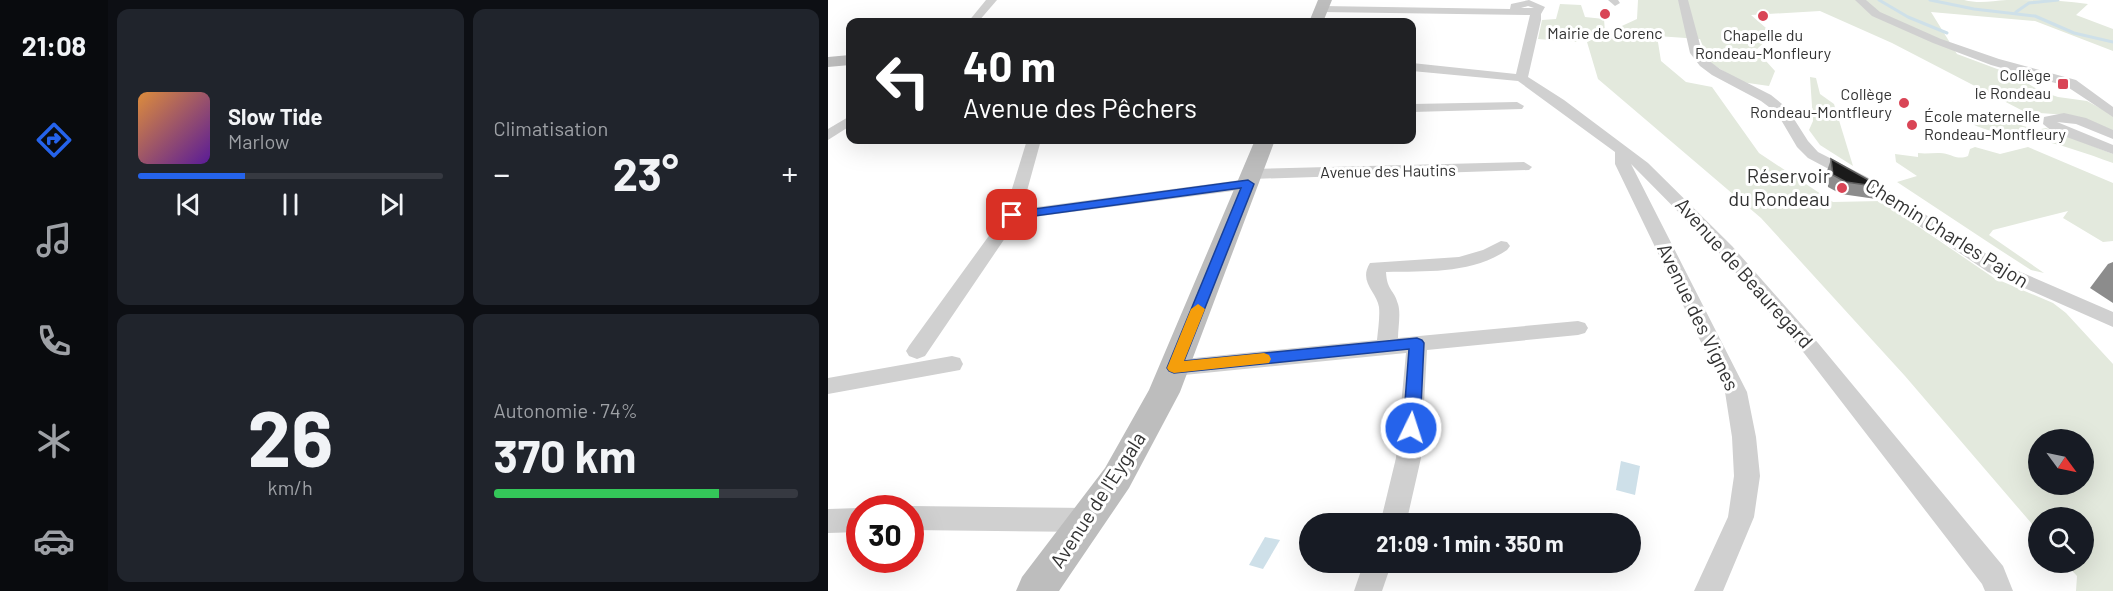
<!DOCTYPE html>
<html lang="fr">
<meta charset="utf-8">
<style>
:root{--surface:#171b24;--page:#20242c;--text:#f1f3f6;--muted:#9ea1a6;--line:#363941;--accent:#2563eb}
body{margin:0;font-family:Barlow,sans-serif;background:var(--page);color:var(--text);height:100vh;display:flex;flex-direction:column;font-size:22px;white-space:nowrap}
*{box-sizing:border-box;margin:0}
p{font-size:20px;color:var(--muted)}
.icon{flex:none;width:33px;height:33px;fill:none;stroke:currentColor;stroke-width:2;stroke-linecap:round;stroke-linejoin:round}
.map{position:relative;flex:1;overflow:hidden}
.drawer{display:flex;flex-direction:column;gap:9px;padding:9px;background:#0d0f14;width:720px}
.drawer>*{flex:none}
.banner{position:absolute;left:18px;top:18px;width:570px;height:126px;border-radius:12px;box-shadow:0 6px 24px #0002;background:#202124;color:#fff;overflow:hidden}
.needle{width:39px;rotate:123deg}
.buttons{position:absolute;left:1200px;top:429px;display:grid;gap:12px}
.buttons a{display:grid;place-items:center;width:66px;height:66px;border-radius:50%;background:var(--surface);box-shadow:0 6px 24px #0002;font-size:30px}
.speed{position:absolute;left:18px;top:495px;display:flex;gap:12px;font-size:30px;font-weight:700;text-align:center}
.speed>*{display:grid;place-content:center;width:78px;height:78px;border-radius:50%;background:var(--surface);box-shadow:0 6px 24px #0002;line-height:1}
.speed .limit{border:9px solid #d22;background:#fff;color:#111}
.pin{position:absolute;display:grid;place-items:center;width:51px;height:51px;color:#fff;margin:-26px;border-radius:12px;box-shadow:0 3px 9px #0006}
.me{position:absolute;width:66px;margin:-33px;rotate:4deg;stroke-linejoin:round;filter:drop-shadow(0 0 4px #0008)}
.turn{display:flex;align-items:center;gap:21px;height:126px;padding:0 18px;font-size:27px}
.turn .icon{width:78px;height:78px;stroke-width:2.5}
.turn b{display:block;font-size:42px;line-height:51px}
.big{font-size:45px;font-weight:700;line-height:1.1}
.drawer .tile{flex:1;display:flex;flex-direction:column;justify-content:center;gap:9px;min-width:0;padding:0 21px;border-radius:12px;background:var(--page)}
.drawer .dial{align-items:center;gap:0}
.dial b{font-size:78px;line-height:1}
.song{display:flex;align-items:center;gap:18px}
.cover{width:72px;height:72px;border-radius:9px;background:linear-gradient(135deg,hsl(30 70% 55%),hsl(270 70% 35%))}
.played{height:6px;border-radius:3px;background:linear-gradient(90deg,var(--accent) 35%,var(--line) 35%)}
.keys{display:flex;justify-content:space-around;direction:ltr}
.heat{display:flex;justify-content:space-between;align-items:center;font-size:33px;direction:ltr}
.charge{height:9px;border-radius:4px;background:linear-gradient(90deg,#34c759 74%,var(--line) 0)}
.drawer .tiles{flex:1;display:grid;gap:9px;grid-template-columns:repeat(2,1fr)}
.trip{position:absolute;left:471px;top:513px;width:342px;height:60px;border-radius:30px;background:var(--surface);box-shadow:0 6px 24px #0002;font-weight:700;line-height:60px;text-align:center}
main{display:flex;flex:1;min-height:0}
.menu{display:flex;flex-direction:column;width:108px;justify-content:space-around;align-items:center;background:#090b0e;color:var(--muted)}
.menu .icon{width:42px;height:42px}
.menu .current{color:var(--accent)}
.menu b{font-size:27px;color:var(--text)}
.map>svg:first-child{display:block}
</style>
<main>
<nav class="menu">
<b>21:08</b>
<svg class="icon current" aria-label="directions" viewBox="0 0 24 24"><path d="M12 3l9 9-9 9-9-9zM9 14v-3h6M13 9l2 2-2 2"/></svg>
<svg class="icon" aria-label="music" viewBox="0 0 24 24"><path d="M9 18V5l10-2v13"/><circle cx="6" cy="18" r="3"/><circle cx="16" cy="16" r="3"/></svg>
<svg class="icon" aria-label="phone" viewBox="0 0 24 24"><path d="M5 4h4l2 5-3 2q2 4 5 5l2-3 5 2v4C11 20 4 13 5 4z"/></svg>
<svg class="icon" aria-label="climate" viewBox="0 0 24 24"><path d="M12 3v18M4 7l16 10M4 17L20 7"/></svg>
<svg class="icon" aria-label="car" viewBox="0 0 24 24"><path d="M5 17H2v-5l4-1 3-4h7l3 4 3 1v5h-3M9 17h6M6 11h13"/><circle cx="7" cy="17" r="2"/><circle cx="17" cy="17" r="2"/></svg>
</nav>
<section class="drawer">
<div class="tiles">
<div class="tile">
<div class="song"><i class="cover"></i><div><b>Slow Tide</b><p>Marlow</p></div></div>
<div class="played"></div>
<div class="keys"><svg class="icon" aria-label="previous" viewBox="0 0 24 24"><path d="M18 5L8 12l10 7zM5 5v14"/></svg><svg class="icon" aria-label="pause" viewBox="0 0 24 24"><path d="M8 5v14M16 5v14"/></svg><svg class="icon" aria-label="next" viewBox="0 0 24 24"><path d="M6 5l10 7-10 7zM19 5v14"/></svg></div>
</div>
<div class="tile"><p>Climatisation</p>
<div class="heat"><a>−</a><b class="big">23°</b><a>+</a></div>
</div>
<div class="tile dial"><b>26</b><p>km/h</p></div>
<div class="tile"><p>Autonomie · 74%</p><b class="big">370 km</b><div class="charge"></div></div>
</div>
</section>
<div class="map">
<svg width="1285" height="591" viewBox="0 0 1285 591">
<rect width="100%" height="100%" fill="#fff"/>
<g fill="#e3e9dd" fill-rule="evenodd">
<path d="M 810,0 L 1136,0 C 1152,4 1163,1 1179,0 C 1206,0 1233,0 1260,4 L 1248,15 L 1285,29 L 1285,51 L 1207,21 L 1103,12 L 1129,54 L 1188,76 L 1212,91 L 1230,97 L 1259,101 L 1285,115 L 1285,131 L 1240,115 L 1197,112 L 1064,43 L 992,11 L 923,15 L 945,34 L 928,50 L 947,71 L 941,86 L 913,82 L 881,62 L 872,39 L 829,36 L 833,61 L 858,82 L 884,87 L 931,153 L 1005,202 L 1053,201 L 1166,278 L 1225,303 L 1238,313 L 1285,364 L 1285,591 L 1248,591 L 1249,576 L 1237,563 L 1256,562 L 1256,518 L 1210,518 L 1210,531 L 1077,376 L 933,218 L 770,79 L 759,42 L 809,19 ZM 1210,440 L 1256,440 L 1256,484 L 1210,484 Z"/>
<polygon points="732,4 753,5 757,17 776,19 777,32 756,33 748,42 710,39 714,20 728,19"/>
<polygon points="982,77 988,78 992,94 1006,104 1025,166 992,145 981,130 985,121"/>
<path d="M 1132,116 L 1183,122 L 1208,130 L 1218,128 L 1285,154 L 1285,163 C 1258,153 1231,144 1203,138 C 1176,132 1155,134 1132,116 Z"/>
<path d="M 1147,147 L 1172,154 L 1200,147 L 1285,183 L 1285,241 L 1275,242 L 1235,218 L 1240,211 L 1165,230 L 1161,235 L 1216,273 L 1203,270 L 1172,250 L 1069,182 L 1089,176 L 1068,162 L 1067,154 L 1090,157 L 1090,153 C 1097,154 1103,153 1110,153 C 1122,152 1128,161 1140,156 L 1142,149 Z"/>
</g>
<g fill="#cee0e9">
<polygon points="793,461 812,466 807,495 788,490"/>
<polygon points="437,537 452,540 435,569 421,565"/>
</g>
<g fill="none" stroke-linecap="round" stroke-linejoin="round">
<g stroke="#cee0e9" stroke-width="3">
<polyline points="1051,0 1080,17 1119,33"/>
<polyline points="1102,0 1146,9 1207,16 1246,33 1285,42"/>
<polyline points="1188,12 1201,3 1230,0"/>
</g>
<g fill="#d0d0d0" fill-rule="evenodd">
<polygon points="158,0 169,0 150,22 140,22"/>
<path d="M 701,0 L 717,7 L 713,14 L 713,20 L 700,77 L 736,100 L 820,163 L 904,246 L 990,343 L 1175,566 L 1185,591 L 1157,591 L 1154,584 L 976,353 L 892,254 L 803,164 L 919,392 L 928,437 L 932,476 L 926,517 L 895,591 L 866,591 L 900,517 L 906,476 L 904,437 L 897,392 L 787,164 L 787,152 L 690,81 L 584,71 L 584,63 L 688,74 L 702,15 L 494,12 L 489,9 L 494,6 L 682,9 L 683,4 ZM 700,6 L 706,8 L 693,8 Z"/>
<polygon points="780,0 790,0 792,3 787,6"/>
<polygon points="850,0 860,0 874,52 880,60 892,69 943,95 959,108 980,141 990,152 1039,177 1174,264 1285,312 1285,327 1160,272 1027,183 980,158 969,147 949,113 933,101 884,75 872,66 862,53"/>
<polygon points="1027,0 1038,0 1052,12 1113,39 1171,59 1248,80 1285,107 1285,117 1238,86 1163,65 1105,43 1044,16"/>
<polygon points="689,102 696,106 694,109 584,112 584,104"/>
<polygon points="1236,113 1258,118 1285,130 1285,139 1248,124 1229,122 1285,145 1285,154 1225,132 1215,124 1216,117"/>
<polygon points="22,116 22,126 0,140 0,129"/>
<polygon points="199,140 213,140 194,209 420,179 428,184 420,189 190,219 97,356 89,359 81,356 78,351 81,346 176,215"/>
<polygon points="696,162 704,167 701,170 424,179 416,174 424,169"/>
<path d="M 673,241 L 679,242 L 682,246 L 679,250 C 643,274 600,271 558,272 C 559,291 566,289 570,304 C 573,314 570,328 570,338 L 750,321 L 757,323 L 760,328 L 757,333 L 750,335 L 599,350 L 593,458 L 578,524 L 552,524 L 568,458 L 578,353 L 346,376 L 338,374 L 335,368 L 338,362 L 346,360 L 549,340 C 550,330 552,317 551,307 C 549,292 530,282 542,263 L 631,257 L 655,250 Z"/>
<polygon points="124,356 132,358 135,364 132,370 0,394 0,378"/>
<polygon points="82,506 261,508 270,512 274,520 270,528 261,532 82,530 82,508 76,508"/>
<polygon points="32,508 32,532 0,533 0,509"/>
<polygon points="536,562 564,562 554,591 526,591"/>
</g>
<g fill="#bdbdbd" fill-rule="evenodd">
<polygon points="490,0 504,0 495,22 481,22"/>
<polygon points="22,55 22,65 0,67 0,57"/>
<polygon points="427,140 447,140 352,392 301,488 231,591 188,591 194,577 277,468 321,390"/>
</g>
</g>
<g fill="#8c8c8c">
<polygon points="1003,159 1053,187 1048,199 1013,194 1000,187 999,171"/>
<polygon points="1285,262 1285,303 1262,288 1280,264"/>
</g>
<polygon fill="#1a1a1a" stroke="#5f5f5f" stroke-width="1.5" points="1003,159 1053,187 1018,182 1005,175"/>
<polygon fill="#2563eb" stroke="#184099" stroke-width="1.5" points="420,180 426,184 356,361 589,338 594,340 596,343 592,428 589,432 583,434 577,432 575,428 581,349 346,373 341,371 339,368 413,188 184,219 178,215 184,212"/>
<polygon fill="#f59e0b" points="370,304 377,309 356,361 436,353 441,355 443,359 441,363 346,373 341,371 339,368 363,309"/>
<g fill="#d94556" stroke="#fff" stroke-width="2">
<circle cx="777" cy="14" r="6"/>
<circle cx="935" cy="16" r="6"/>
<rect x="1229" y="78" width="12" height="12" rx="3"/>
<circle cx="1076" cy="103" r="6"/>
<circle cx="1084" cy="125" r="6"/>
<circle cx="1014" cy="188" r="6"/>
</g>
<g text-anchor="middle" stroke-width="6" stroke-linejoin="round" paint-order="stroke">
<g font-size="16" fill="#333" stroke="#fff">
<text x="777" y="39">Mairie de Corenc</text>
<text x="935" y="41">Chapelle du<tspan x="935" dy="18">Rondeau-Monfleury</tspan></text>
<text x="1223" y="81" text-anchor="end">Collège<tspan x="1223" dy="18">le Rondeau</tspan></text>
<text x="1064" y="100" text-anchor="end">Collège<tspan x="1064" dy="18">Rondeau-Montfleury</tspan></text>
<text x="1096" y="122" text-anchor="start">École maternelle<tspan x="1096" dy="18">Rondeau-Montfleury</tspan></text>
</g>
<g font-size="16" fill="#333" stroke="#fff">
<text transform="translate(560 171) rotate(-1)" y="6">Avenue des Hautins</text>
</g>
<g font-size="20" fill="#333" stroke="#fff" text-anchor="end">
<text x="1002" y="183">Réservoir<tspan x="1002" dy="23">du Rondeau</tspan></text>
</g>
<g font-size="20" fill="#333" stroke="#fff">
<text transform="translate(1119 233) rotate(32)" y="7">Chemin Charles Pajon</text>
<text transform="translate(916 273) rotate(48)" y="7">Avenue de Beauregard</text>
<text transform="translate(870 317) rotate(64)" y="7">Avenue des Vignes</text>
<text transform="translate(270 500) rotate(-57)" y="7">Avenue de l'Eygala</text>
</g>
</g>
</svg>
<div class="buttons">
<a><svg class="needle" viewBox="-14 -14 28 28"><path d="M0-13l5 13h-10z" fill="#e53935"/><path d="M0 13l5-13h-10z" fill="#9ea1a6"/></svg></a>
<a><svg class="icon" aria-label="search" viewBox="0 0 24 24"><circle cx="10" cy="10" r="6"/><path d="M15 15l6 6"/></svg></a>
</div>
<div class="speed"><div class="limit">30</div></div>
<div class="pin" style="left:184px;top:215px;background:#d93025"><svg class="icon" aria-label="arrive" viewBox="0 0 24 24"><path d="M6 21V4h12l-3 4 3 4H6"/></svg></div>
<svg class="me" style="left:583px;top:428px" viewBox="-20 -20 40 40"><circle r="17" fill="#2563eb" stroke="#fff" stroke-width="3"/><path d="M0-11L8 9 0 5-8 9z" fill="#fff"/></svg>
<div class="trip">21:09 · 1 min · 350 m</div>
<div class="banner">
<div class="turn"><svg class="icon" aria-label="left" viewBox="0 0 24 24"><path d="M17 20v-9H6M10 6l-5 5 5 5"/></svg><div><b>40 m</b>Avenue des Pêchers</div></div>
</div>
</div>
</main>
